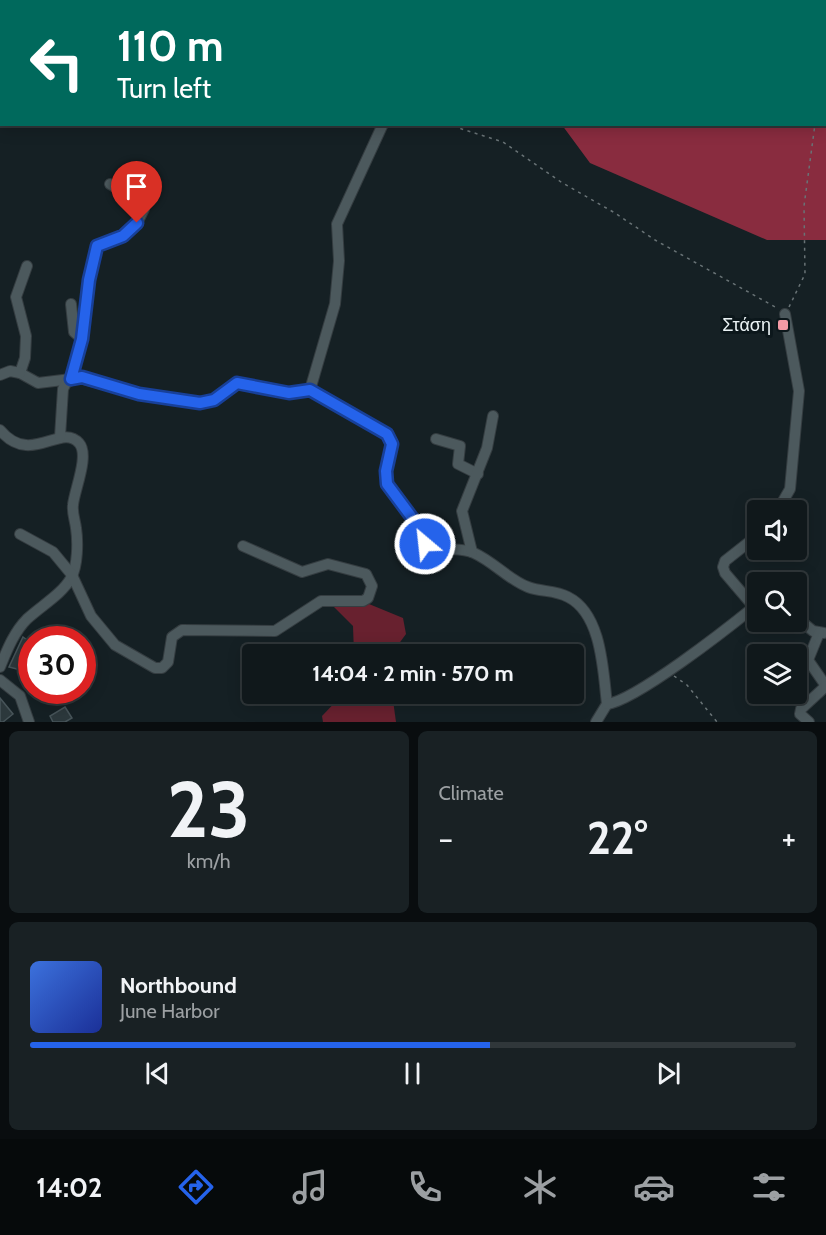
<!DOCTYPE html>
<meta charset="utf-8">
<style>
:root{--surface:#10181b;--page:#192124;--text:#f1f3f6;--muted:#9ca0a3;--line:#30373a;--accent:#2563eb}
body{margin:0;font-family:Cabin,sans-serif;background:var(--page);color:var(--text);height:100vh;display:flex;flex-direction:column;font-size:22px;white-space:nowrap}
*{box-sizing:border-box;margin:0}
p{font-size:20px;color:var(--muted)}
.icon{flex:none;width:33px;height:33px;fill:none;stroke:currentColor;stroke-width:2;stroke-linecap:round;stroke-linejoin:round}
.map{position:relative;height:722px;overflow:hidden}
.drawer{display:flex;flex-direction:column;gap:9px;padding:9px;background:#090d0f;flex:1}
.drawer>*{flex:none}
.hud{position:absolute;left:0px;top:0px;width:826px;height:126px;box-shadow:0 3px 15px #0003,0 0 0 2px var(--line);background:#00695c;color:#fff;overflow:hidden}
.buttons{position:absolute;left:747px;top:500px;display:grid;gap:12px}
.buttons a{display:grid;place-items:center;width:60px;height:60px;border-radius:6px;background:var(--surface);box-shadow:0 3px 15px #0003,0 0 0 2px var(--line);font-size:30px}
.speed{position:absolute;left:18px;top:626px;display:flex;gap:12px;font-size:30px;font-weight:700;text-align:center}
.speed>*{display:grid;place-content:center;width:78px;height:78px;border-radius:50%;background:var(--surface);box-shadow:0 3px 15px #0003,0 0 0 2px var(--line);line-height:1}
.speed .limit{border:9px solid #d22;background:#fff;color:#111}
.pin{position:absolute;display:grid;place-items:center;width:51px;height:51px;color:#fff;margin:-62px -26px;border-radius:50% 50% 50% 0;rotate:-45deg;box-shadow:0 0 6px #0007}
.pin .icon{rotate:45deg}
.me{position:absolute;width:66px;margin:-33px;rotate:332deg;stroke-linejoin:round;filter:drop-shadow(0 0 4px #0008)}
.turn{display:flex;align-items:center;gap:21px;height:126px;padding:0 18px;font-size:27px}
.turn .icon{width:78px;height:78px;stroke-width:2.5}
.turn b{display:block;font-size:42px;line-height:51px}
.big{font-size:45px;font-weight:700;line-height:1.1}
.drawer .widget{flex:1;display:flex;flex-direction:column;justify-content:center;gap:9px;min-width:0;padding:0 21px;border-radius:9px;background:var(--page)}
.drawer .dial{align-items:center;gap:0}
.dial b{font-size:78px;line-height:1}
.song{display:flex;align-items:center;gap:18px}
.cover{width:72px;height:72px;border-radius:9px;background:linear-gradient(135deg,hsl(220 70% 55%),hsl(230 70% 35%))}
.played{height:6px;border-radius:3px;background:linear-gradient(90deg,var(--accent) 60%,var(--line) 60%)}
.keys{display:flex;justify-content:space-around;direction:ltr}
.heat{display:flex;justify-content:space-between;align-items:center;font-size:33px;direction:ltr}
.drawer .tiles{flex:1;display:grid;gap:9px;grid-template-columns:1fr 1fr}
.widget:last-child{grid-column:span 2}
.trip{position:absolute;left:242px;top:644px;width:342px;height:60px;border-radius:6px;background:var(--surface);box-shadow:0 3px 15px #0003,0 0 0 2px var(--line);font-weight:700;line-height:60px;text-align:center}
.tabs{display:flex;height:96px;justify-content:space-around;align-items:center;background:#060a0b;color:var(--muted)}
.tabs .icon{width:42px;height:42px}
.tabs .on{color:var(--accent)}
.tabs b{font-size:27px;color:var(--text)}
.map>svg:first-child{display:block}
</style>
<div class="map">
<svg width="826" height="722" viewBox="0 0 826 722">
<rect width="100%" height="100%" fill="#152024"/>
<g fill="#68212f">
<polygon points="329,602 369,604 403,618 406,634 395,649 394,654 354,654 353,626"/>
<polygon points="344,693 392,693 396,722 323,722 322,716"/>
</g>
<polygon fill="#892c3f" points="401,0 826,0 826,240 767,240 590,163 562,125 825,124 825,2"/>
<g fill="#2c383c" stroke="#475459" stroke-width="1.5">
<polygon points="23,637 27,640 25,644 29,646 22,660 24,660 21,670 9,667"/>
<polygon points="0,698 13,714 3,722 0,722"/>
<polygon points="65,707 72,718 65,722 53,722 50,716"/>
</g>
<g fill="none" stroke-linecap="round" stroke-linejoin="round">
<defs>
<g id="minor">
<polyline points="390,2 390,0"/>
<polyline points="27,266 16,297 26,336 25,358 20,373 38,383 71,379 82,339 89,280 97,246 123,236 137,223 144,209 142,203 110,184"/>
<polyline points="71,304 74,332 82,339"/>
<polyline points="0,375 10,371 20,373"/>
<polyline points="310,390 335,304 339,261 337,224 383,124"/>
<path d="M 0,430 C 31,467 61,422 79,443 C 90,455 74,491 73,505 C 72,513 75,520 76,528 C 78,541 78,566 71,578 C 62,594 41,606 27,619 C 14,632 7,650 0,667"/>
<path d="M 60,437 L 63,389 L 66,383 L 76,377 L 139,394 L 200,403 L 214,400 L 236,383 L 289,393 L 310,390 L 388,434 L 391,444 L 386,471 L 387,484 L 416,523 L 425,544 C 441,553 459,546 474,553 C 494,562 509,580 528,587 C 541,592 555,590 568,597 C 602,614 603,671 607,704 L 596,722"/>
<polyline points="436,439 460,446 458,464 478,474"/>
<polyline points="778,510 790,489 799,391 785,314"/>
<polyline points="20,534 53,552 72,575 91,616 115,645 155,668 162,668 168,662 172,637 182,630 275,631 321,601 363,601 368,598 372,586 366,574 328,564 302,572 243,546"/>
<polyline points="758,535 725,561 723,567 725,573 754,607 758,605"/>
<polyline points="472,552 462,511 487,448 493,416"/>
<polyline points="796,617 813,631 824,633"/>
<polyline points="819,633 808,660 826,686"/>
<polyline points="0,680 20,696 29,722"/>
<path d="M 607,704 C 635,701 728,628 754,607"/>
<polyline points="809,722 800,714 801,709 826,686"/>
</g>
</defs>
<use href="#minor" stroke="#353d41" stroke-width="12"/>
<g stroke="#697376" stroke-width="1.5" stroke-dasharray="3 4.5" stroke-linecap="butt">
<polyline points="491,0 493,2"/>
<polyline points="825,111 826,111"/>
<polyline points="446,124 503,142 561,182 615,213 655,240 777,308"/>
<polyline points="789,307 805,274 804,206 815,124"/>
<polyline points="674,676 687,685 717,722"/>
</g>
<use href="#minor" stroke="#4c595d" stroke-width="10"/>
</g>
<g fill="none" stroke-linecap="round" stroke-linejoin="round">
<defs>
<polyline id="route" points="137,223 123,236 97,246 89,280 82,339 71,379 82,377 139,394 200,403 214,400 237,383 289,393 310,390 387,434 392,444 386,471 387,484 416,523 425,544"/>
</defs>
<use href="#route" stroke="#184099" stroke-width="15"/>
<use href="#route" stroke="#2563eb" stroke-width="10"/>
</g>
<rect fill="#f49aa5" stroke="#0c171b" stroke-width="2" x="777" y="319" width="12" height="12" rx="3"/>
<g text-anchor="middle" stroke-width="6" stroke-linejoin="round" paint-order="stroke">
<g font-size="18" fill="#eaf2f4" stroke="#0c171b" text-anchor="end">
<text x="771" y="331">Στάση</text>
</g>
</g>
</svg>
<div class="buttons">
<a><svg class="icon" aria-label="sound" viewBox="0 0 24 24"><path d="M4 9h4l5-4v14l-5-4H4zM17 9q2 3 0 6"/></svg></a>
<a><svg class="icon" aria-label="search" viewBox="0 0 24 24"><circle cx="10" cy="10" r="6"/><path d="M15 15l6 6"/></svg></a>
<a><svg class="icon" aria-label="layers" viewBox="0 0 24 24"><path d="M12 4l9 5-9 5-9-5zM3 14l9 5 9-5"/></svg></a>
</div>
<div class="speed"><div class="limit">30</div></div>
<div class="pin" style="left:137px;top:223px;background:#d93025"><svg class="icon" aria-label="arrive" viewBox="0 0 24 24"><path d="M6 21V4h12l-3 4 3 4H6"/></svg></div>
<svg class="me" style="left:425px;top:544px" viewBox="-20 -20 40 40"><circle r="17" fill="#2563eb" stroke="#fff" stroke-width="3"/><path d="M0-11L8 9 0 5-8 9z" fill="#fff"/></svg>
<div class="trip">14:04 · 2 min · 570 m</div>
<div class="hud">
<div class="turn"><svg class="icon" aria-label="left" viewBox="0 0 24 24"><path d="M17 20v-9H6M10 6l-5 5 5 5"/></svg><div><b>110 m</b>Turn left</div></div>
</div>
</div>
<section class="drawer">
<div class="tiles">
<div class="widget dial"><b>23</b><p>km/h</p></div>
<div class="widget"><p>Climate</p>
<div class="heat"><a>−</a><b class="big">22°</b><a>+</a></div>
</div>
<div class="widget">
<div class="song"><i class="cover"></i><div><b>Northbound</b><p>June Harbor</p></div></div>
<div class="played"></div>
<div class="keys"><svg class="icon" aria-label="previous" viewBox="0 0 24 24"><path d="M18 5L8 12l10 7zM5 5v14"/></svg><svg class="icon" aria-label="pause" viewBox="0 0 24 24"><path d="M8 5v14M16 5v14"/></svg><svg class="icon" aria-label="next" viewBox="0 0 24 24"><path d="M6 5l10 7-10 7zM19 5v14"/></svg></div>
</div>
</div>
</section>
<nav class="tabs">
<b>14:02</b>
<svg class="icon on" aria-label="directions" viewBox="0 0 24 24"><path d="M12 3l9 9-9 9-9-9zM9 14v-3h6M13 9l2 2-2 2"/></svg>
<svg class="icon" aria-label="music" viewBox="0 0 24 24"><path d="M9 18V5l10-2v13"/><circle cx="6" cy="18" r="3"/><circle cx="16" cy="16" r="3"/></svg>
<svg class="icon" aria-label="phone" viewBox="0 0 24 24"><path d="M5 4h4l2 5-3 2q2 4 5 5l2-3 5 2v4C11 20 4 13 5 4z"/></svg>
<svg class="icon" aria-label="climate" viewBox="0 0 24 24"><path d="M12 3v18M4 7l16 10M4 17L20 7"/></svg>
<svg class="icon" aria-label="car" viewBox="0 0 24 24"><path d="M5 17H2v-5l4-1 3-4h7l3 4 3 1v5h-3M9 17h6M6 11h13"/><circle cx="7" cy="17" r="2"/><circle cx="17" cy="17" r="2"/></svg>
<svg class="icon" aria-label="filters" viewBox="0 0 24 24"><path d="M4 7h16M4 17h16"/><circle cx="9" cy="7" r="2"/><circle cx="15" cy="17" r="2"/></svg>
</nav>
